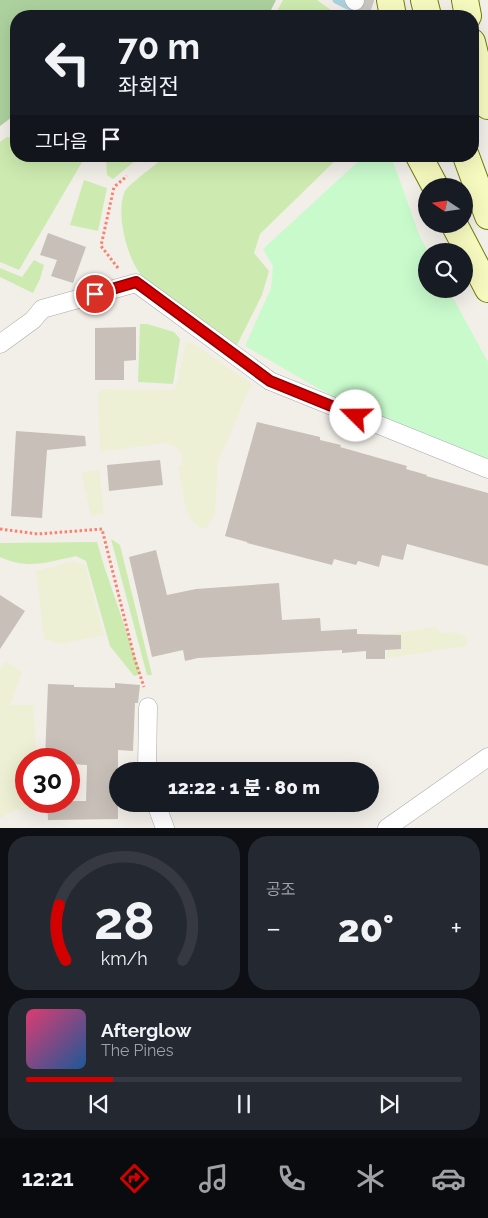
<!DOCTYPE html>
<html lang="ko">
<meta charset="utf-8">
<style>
:root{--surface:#171b24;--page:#242831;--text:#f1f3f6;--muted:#9ea1a6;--line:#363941;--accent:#d40000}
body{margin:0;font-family:Raleway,"Noto Sans KR",sans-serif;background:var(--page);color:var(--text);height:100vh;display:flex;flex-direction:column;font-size:19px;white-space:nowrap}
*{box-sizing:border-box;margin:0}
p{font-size:16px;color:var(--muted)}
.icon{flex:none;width:28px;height:28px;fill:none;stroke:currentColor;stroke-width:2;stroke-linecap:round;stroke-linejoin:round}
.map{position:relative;height:828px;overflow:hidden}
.drawer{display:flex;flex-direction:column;gap:8px;padding:8px;background:#0d0f14;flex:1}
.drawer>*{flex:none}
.guide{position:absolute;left:10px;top:10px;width:469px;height:152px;border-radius:20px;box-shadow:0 5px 20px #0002;background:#171b24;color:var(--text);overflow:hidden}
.needle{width:32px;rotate:283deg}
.controls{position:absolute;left:418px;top:178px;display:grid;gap:10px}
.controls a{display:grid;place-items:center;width:55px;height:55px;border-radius:50%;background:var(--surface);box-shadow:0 5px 20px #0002;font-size:25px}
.speed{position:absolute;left:15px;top:748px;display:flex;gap:10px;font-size:25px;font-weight:700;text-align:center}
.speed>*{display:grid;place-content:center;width:65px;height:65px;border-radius:50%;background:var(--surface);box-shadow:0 5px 20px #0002;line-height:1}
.speed .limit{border:8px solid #d22;background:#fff;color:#111}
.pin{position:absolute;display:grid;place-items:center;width:42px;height:42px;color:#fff;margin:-21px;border:2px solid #fff;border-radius:50%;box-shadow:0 1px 5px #0007}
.me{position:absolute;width:55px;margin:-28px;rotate:292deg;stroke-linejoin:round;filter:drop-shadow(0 0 4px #0008)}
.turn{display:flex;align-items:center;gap:18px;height:105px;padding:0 25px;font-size:22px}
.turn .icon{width:65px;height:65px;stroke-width:2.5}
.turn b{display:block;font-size:35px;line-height:42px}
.then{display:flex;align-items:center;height:48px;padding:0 25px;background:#0003;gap:10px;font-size:19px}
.big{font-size:38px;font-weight:800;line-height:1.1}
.drawer .tile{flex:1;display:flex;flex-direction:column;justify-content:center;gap:8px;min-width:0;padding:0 18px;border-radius:20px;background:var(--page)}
.drawer .dial{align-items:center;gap:0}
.dial svg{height:130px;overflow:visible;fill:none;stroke:var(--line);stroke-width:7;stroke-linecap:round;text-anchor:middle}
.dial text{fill:var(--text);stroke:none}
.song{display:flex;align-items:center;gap:15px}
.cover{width:60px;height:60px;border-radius:8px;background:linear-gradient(135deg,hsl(340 70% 55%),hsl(210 70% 35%))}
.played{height:5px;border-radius:2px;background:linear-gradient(90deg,var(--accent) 20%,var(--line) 20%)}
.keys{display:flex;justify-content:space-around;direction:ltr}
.heat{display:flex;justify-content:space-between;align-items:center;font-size:28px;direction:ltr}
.drawer .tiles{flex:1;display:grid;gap:8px;grid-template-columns:1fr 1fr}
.tile:last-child{grid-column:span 2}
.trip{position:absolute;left:109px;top:762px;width:270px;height:50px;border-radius:25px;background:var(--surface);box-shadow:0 5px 20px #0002;font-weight:800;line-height:50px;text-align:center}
.tabs{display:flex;height:80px;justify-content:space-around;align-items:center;background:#090b0e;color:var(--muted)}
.tabs .icon{width:35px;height:35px}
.tabs .current{color:var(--accent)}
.tabs b{font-size:22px;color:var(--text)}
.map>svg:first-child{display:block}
</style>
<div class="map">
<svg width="488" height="828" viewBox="0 0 488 828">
<rect width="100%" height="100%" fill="#f2efe9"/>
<g fill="#eef0d5">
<polygon points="186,342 194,344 253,385 248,392 218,462 215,513 206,529 200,528 190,519 185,506 178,466 183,465 180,451 175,446 165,443 100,452 98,393 104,389 169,390 176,388"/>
<polygon points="99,470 104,514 91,516 81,472"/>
<polygon points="74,561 85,565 104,635 61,644 44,639 36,571"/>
<polygon points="435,627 441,633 450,632 467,636 467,646 387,658 388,634"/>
<polygon points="5,661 22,672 10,705 33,705 37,759 26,759 26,801 41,801 42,812 16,809 0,818 0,671"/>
</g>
<g fill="#cdebb0">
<polygon points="283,0 317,0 339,16 282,16 276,13"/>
<polygon points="7,137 16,138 16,156 85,157 19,270 0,262 0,142"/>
<polygon points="106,156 141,156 113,179 107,175"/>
<path d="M 166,156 L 340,156 L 260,234 L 254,253 L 269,271 L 262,295 L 236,347 L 141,275 C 127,258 115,212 125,191 C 129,184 158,163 166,156 Z"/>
<polygon points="84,180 107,188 98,231 70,225"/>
<polygon points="34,260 44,265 40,279 33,293 0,277 0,268 22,277"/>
<polygon points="140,324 147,324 174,332 180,339 173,384 138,382"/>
<polygon points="111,539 120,545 152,675 147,675"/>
<path d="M 97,542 L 105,569 L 141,674 L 134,676 L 110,646 L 86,561 L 76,556 C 48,562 28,570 0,557 L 0,543 Z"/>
</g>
<polygon fill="#add19e" points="0,0 276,0 268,16 16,16 16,114 0,126"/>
<polygon fill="#c8facc" points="364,156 391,156 420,237 428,251 426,251 426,289 448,289 488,362 488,466 342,402 245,346 271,288 273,266 263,249"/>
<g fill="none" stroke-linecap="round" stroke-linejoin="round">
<polyline stroke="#aad3df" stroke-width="7" points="336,0 356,10"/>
</g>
<g fill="#c7bfb8">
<polygon points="48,233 86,247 73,283 51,276 57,260 40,255"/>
<polygon points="136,327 136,360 124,361 124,380 95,380 95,328"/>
<polygon points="257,422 320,437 320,440 341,445 340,447 407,466 406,469 427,475 426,476 488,493 488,566 407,544 403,560 382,555 379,567 358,561 356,565 334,559 332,565 247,543 247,542 225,536"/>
<polygon points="16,431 85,436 86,446 47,450 42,518 11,516"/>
<polygon points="160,460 163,485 109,491 107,465"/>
<polygon points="156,550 167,595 196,589 279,583 282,620 320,618 321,631 357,629 357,634 401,635 401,649 385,650 385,659 366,659 366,651 342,653 342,650 198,658 185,661 183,650 152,657 129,557"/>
<polygon points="0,595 25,611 0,649"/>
<polygon points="115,683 140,685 138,703 135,703 133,751 118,750 118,819 48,820 47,801 86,801 87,765 69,764 69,759 45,759 48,684 74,685 74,687 115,688"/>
</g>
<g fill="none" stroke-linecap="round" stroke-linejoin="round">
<polyline stroke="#c8c6c1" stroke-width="18" stroke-dasharray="18 9" stroke-linecap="butt" points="355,1 400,16"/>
<defs>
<g id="street">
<polyline points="354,0 355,1"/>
<polyline points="0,344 33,320 42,309 136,283 270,381 488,469"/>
<polyline points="147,771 148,707"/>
<polyline points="156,804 165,828"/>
<polyline points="387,828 488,757"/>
</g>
<g id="secondary">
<polyline points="390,0 393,16"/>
<polyline points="424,0 428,16"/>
<polyline points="465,0 468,16"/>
<polyline points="472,42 488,106"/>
<polyline points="419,156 435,186"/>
<polyline points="466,156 488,216"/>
<polyline points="454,224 488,289"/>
</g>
</defs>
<use href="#street" stroke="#a9a9a9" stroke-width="19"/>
<use href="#secondary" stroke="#707d05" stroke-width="28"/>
<g stroke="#fa8072" stroke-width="3" stroke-dasharray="2.5 2.5" stroke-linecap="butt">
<polyline points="118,268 101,246 114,187 127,176"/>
<polyline points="0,529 38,534 102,529 135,660 144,687"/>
</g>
<use href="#street" stroke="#fff" stroke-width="18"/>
<use href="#secondary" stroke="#f7fabf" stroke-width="26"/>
</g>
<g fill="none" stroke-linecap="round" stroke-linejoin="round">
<defs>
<polyline id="route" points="95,294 136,282 270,381 356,416"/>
</defs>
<use href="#route" stroke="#8a0000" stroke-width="12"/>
<use href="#route" stroke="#d40000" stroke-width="9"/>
</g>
</svg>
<div class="controls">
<a><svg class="needle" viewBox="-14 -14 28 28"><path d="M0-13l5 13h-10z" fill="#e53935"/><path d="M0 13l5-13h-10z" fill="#9ea1a6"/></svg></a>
<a><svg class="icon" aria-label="search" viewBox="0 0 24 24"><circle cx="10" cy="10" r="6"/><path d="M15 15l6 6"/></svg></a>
</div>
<div class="speed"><div class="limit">30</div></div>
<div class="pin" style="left:95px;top:294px;background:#d93025"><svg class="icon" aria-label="arrive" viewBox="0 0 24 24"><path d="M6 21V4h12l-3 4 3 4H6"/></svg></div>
<svg class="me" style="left:356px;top:416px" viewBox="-20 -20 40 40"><circle r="19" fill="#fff"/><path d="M0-13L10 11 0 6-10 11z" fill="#d40000"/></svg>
<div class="trip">12:22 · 1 분 · 80 m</div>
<div class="guide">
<div class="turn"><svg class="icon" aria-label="left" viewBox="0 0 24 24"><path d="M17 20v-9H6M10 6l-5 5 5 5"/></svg><div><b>70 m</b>좌회전</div></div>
<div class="then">그다음<svg class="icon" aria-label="arrive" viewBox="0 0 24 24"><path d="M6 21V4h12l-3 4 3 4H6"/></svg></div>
</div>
</div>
<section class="drawer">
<div class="tiles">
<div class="tile dial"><svg viewBox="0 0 100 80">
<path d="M14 69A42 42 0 1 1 86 69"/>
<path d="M14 69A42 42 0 0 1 10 35" stroke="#d40000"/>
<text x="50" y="56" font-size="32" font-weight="700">28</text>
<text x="50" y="72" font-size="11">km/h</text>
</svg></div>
<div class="tile"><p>공조</p>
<div class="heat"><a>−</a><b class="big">20°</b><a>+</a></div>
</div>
<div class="tile">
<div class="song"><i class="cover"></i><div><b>Afterglow</b><p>The Pines</p></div></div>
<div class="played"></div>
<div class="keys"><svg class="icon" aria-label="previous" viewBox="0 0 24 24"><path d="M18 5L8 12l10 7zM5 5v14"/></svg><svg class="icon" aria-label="pause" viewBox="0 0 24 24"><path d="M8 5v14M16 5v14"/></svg><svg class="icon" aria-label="next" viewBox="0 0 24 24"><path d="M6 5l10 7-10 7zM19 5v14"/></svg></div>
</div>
</div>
</section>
<nav class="tabs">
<b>12:21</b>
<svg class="icon current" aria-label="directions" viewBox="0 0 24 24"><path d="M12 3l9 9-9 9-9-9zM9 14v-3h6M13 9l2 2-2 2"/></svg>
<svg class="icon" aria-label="music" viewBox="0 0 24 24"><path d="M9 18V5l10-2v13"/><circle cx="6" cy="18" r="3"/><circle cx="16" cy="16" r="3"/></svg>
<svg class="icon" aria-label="phone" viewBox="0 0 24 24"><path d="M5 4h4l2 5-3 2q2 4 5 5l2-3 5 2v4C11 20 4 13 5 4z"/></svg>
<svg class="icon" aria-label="climate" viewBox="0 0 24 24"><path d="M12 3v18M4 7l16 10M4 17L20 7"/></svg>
<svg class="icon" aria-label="car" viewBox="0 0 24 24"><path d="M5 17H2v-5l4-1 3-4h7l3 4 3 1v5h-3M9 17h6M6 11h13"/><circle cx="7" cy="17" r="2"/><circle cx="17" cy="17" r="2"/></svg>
</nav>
